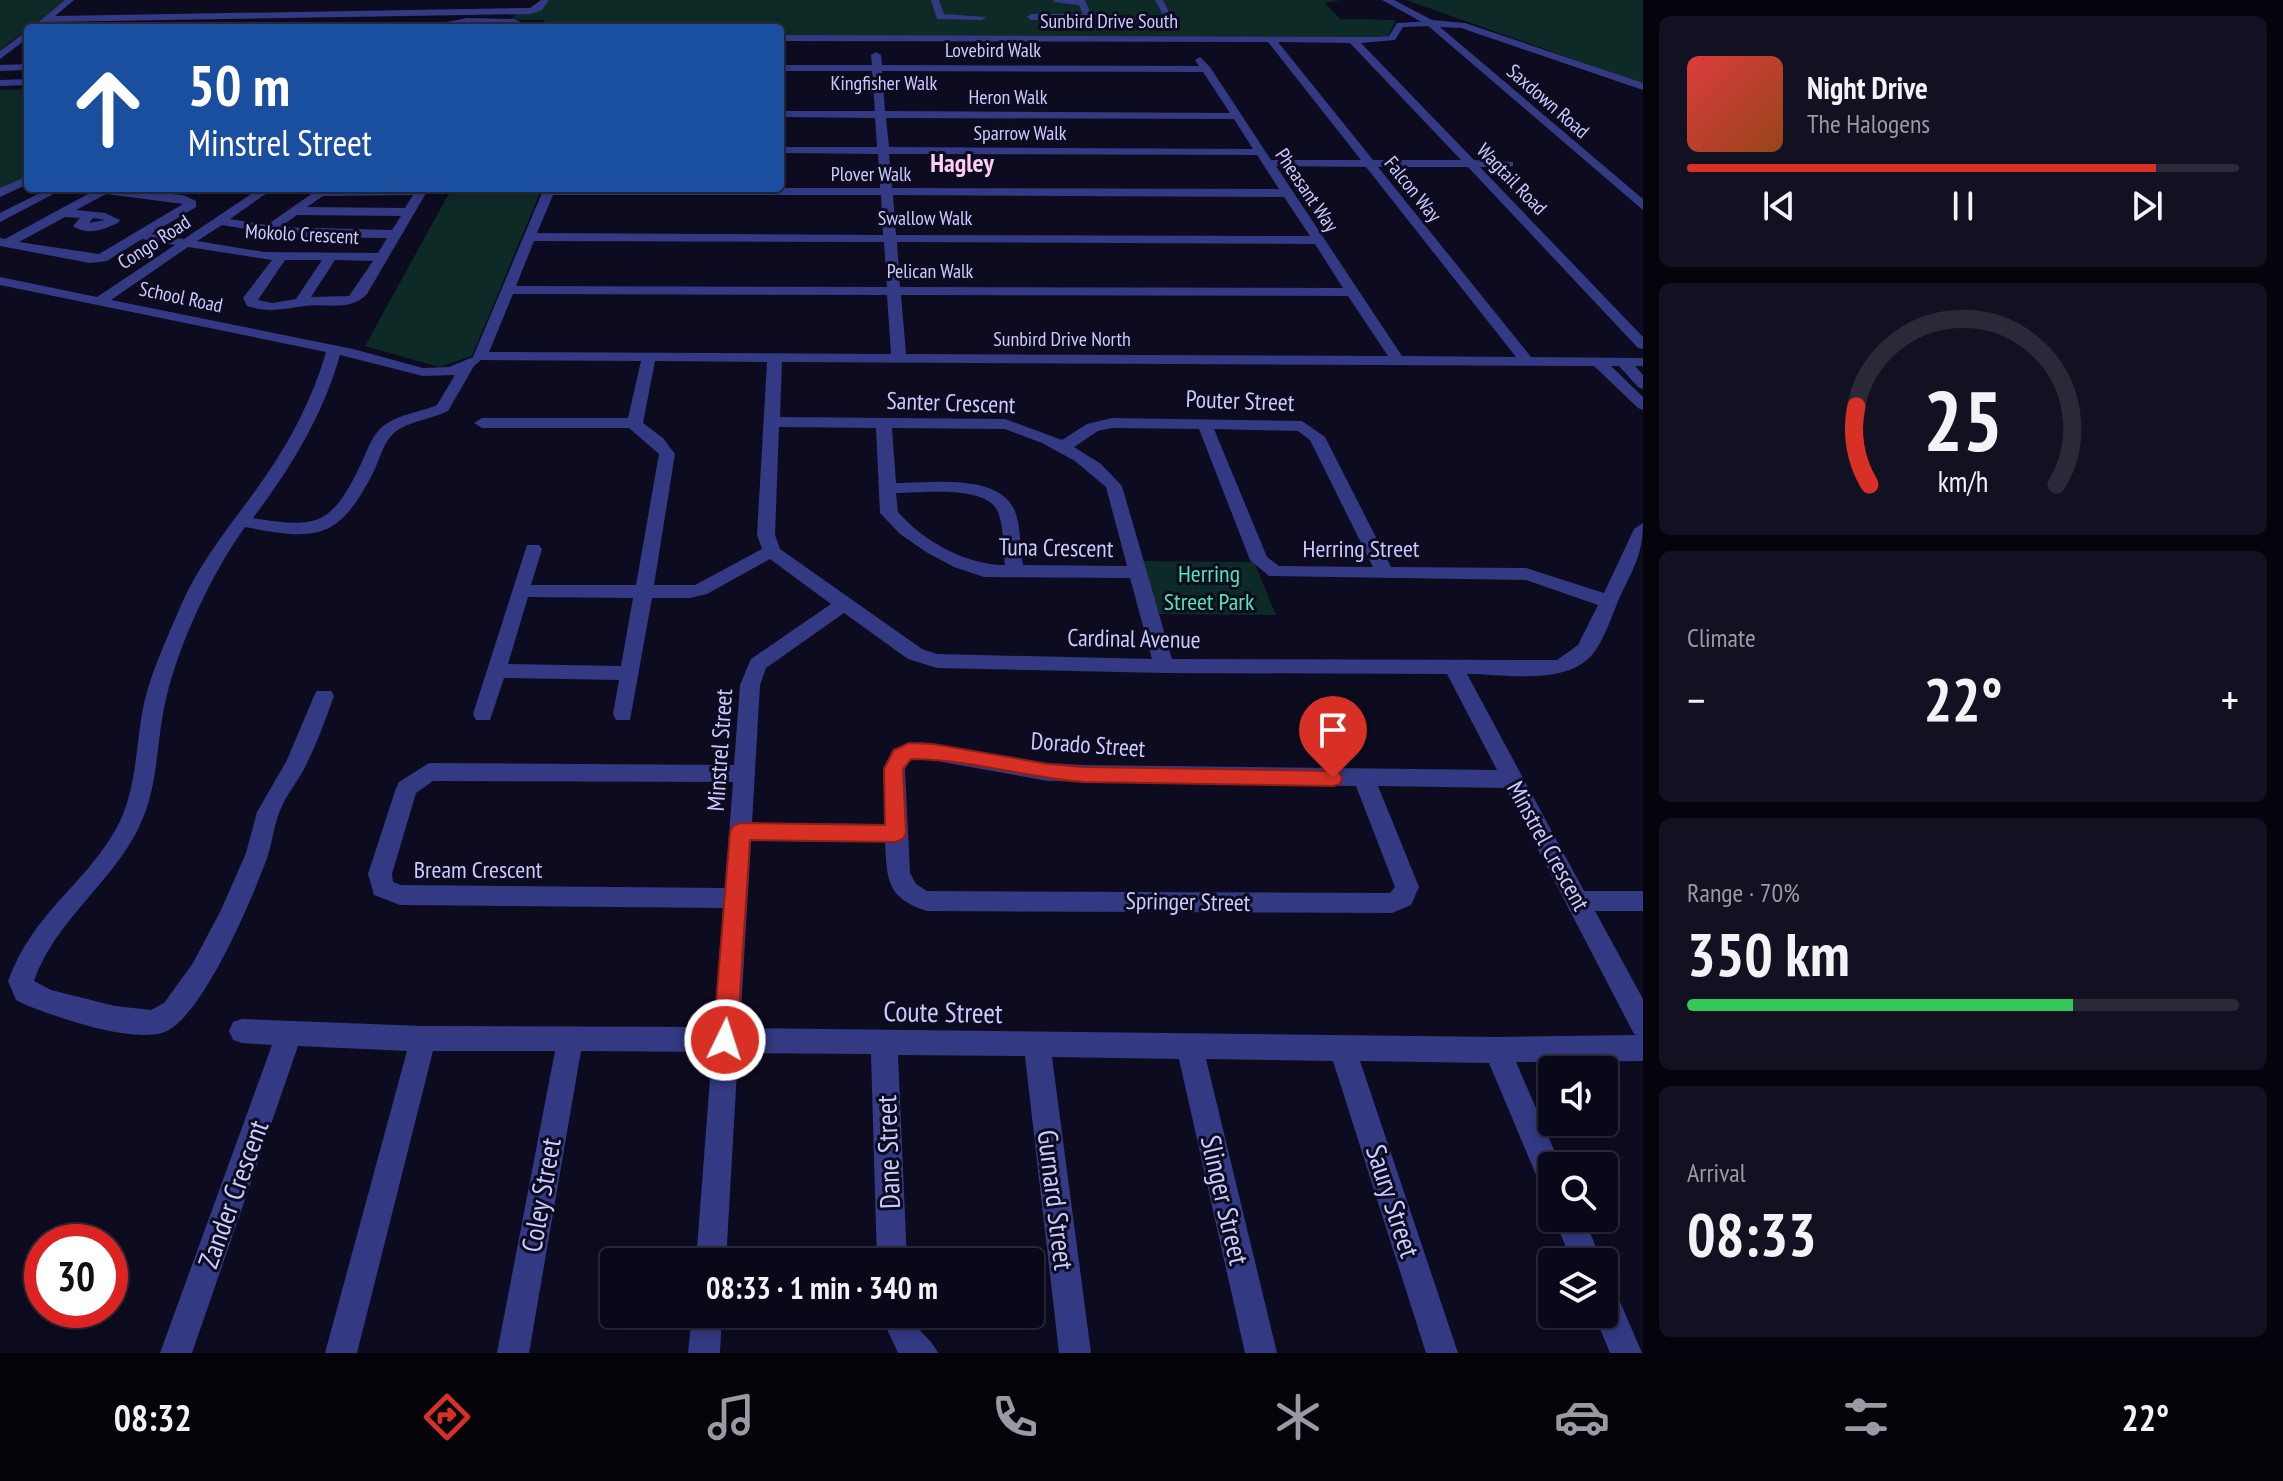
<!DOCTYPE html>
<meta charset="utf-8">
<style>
:root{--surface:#090818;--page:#121121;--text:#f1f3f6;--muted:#999aa2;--line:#292937;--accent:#d93025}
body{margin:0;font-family:"PT Sans Narrow",sans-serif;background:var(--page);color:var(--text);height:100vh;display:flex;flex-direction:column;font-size:30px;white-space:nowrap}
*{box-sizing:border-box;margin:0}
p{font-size:26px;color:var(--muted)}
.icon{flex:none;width:44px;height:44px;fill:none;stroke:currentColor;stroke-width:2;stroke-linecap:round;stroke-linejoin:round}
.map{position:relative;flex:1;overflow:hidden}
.sheet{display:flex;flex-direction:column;gap:16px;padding:16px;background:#05040d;width:640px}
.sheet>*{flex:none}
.banner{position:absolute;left:24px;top:24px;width:760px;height:168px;border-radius:8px;box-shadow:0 4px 12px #0003,0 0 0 2px var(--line);background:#1a4fa0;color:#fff;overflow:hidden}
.tools{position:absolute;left:1538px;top:1056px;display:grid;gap:16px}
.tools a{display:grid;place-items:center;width:80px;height:80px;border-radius:8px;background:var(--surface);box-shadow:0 4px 12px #0003,0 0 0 2px var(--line);font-size:40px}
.speed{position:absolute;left:24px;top:1224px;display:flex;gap:16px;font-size:40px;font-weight:700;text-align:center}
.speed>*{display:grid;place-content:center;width:104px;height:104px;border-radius:50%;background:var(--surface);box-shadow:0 4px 12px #0003,0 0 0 2px var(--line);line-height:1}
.speed .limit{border:12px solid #d22;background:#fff;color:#111}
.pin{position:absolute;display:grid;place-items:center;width:68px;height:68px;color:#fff;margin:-82px -34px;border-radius:50% 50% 50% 0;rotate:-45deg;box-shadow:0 0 8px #0007}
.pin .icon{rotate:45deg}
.me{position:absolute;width:88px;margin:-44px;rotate:4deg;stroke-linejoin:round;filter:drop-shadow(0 0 6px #0008)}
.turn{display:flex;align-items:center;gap:28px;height:168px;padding:0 32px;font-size:36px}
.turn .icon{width:104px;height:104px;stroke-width:2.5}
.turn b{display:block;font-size:56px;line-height:68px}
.big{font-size:60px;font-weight:700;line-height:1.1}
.sheet .tile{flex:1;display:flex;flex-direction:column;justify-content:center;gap:12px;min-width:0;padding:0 28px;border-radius:12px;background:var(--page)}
.sheet .dial{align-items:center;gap:0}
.dial svg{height:208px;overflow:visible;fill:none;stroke:var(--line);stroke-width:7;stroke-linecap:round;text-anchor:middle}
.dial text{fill:var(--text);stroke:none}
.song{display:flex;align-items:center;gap:24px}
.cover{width:96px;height:96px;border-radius:12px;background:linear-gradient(135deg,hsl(0 70% 55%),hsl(20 70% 35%))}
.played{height:8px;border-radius:4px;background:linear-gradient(90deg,var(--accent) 85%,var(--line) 85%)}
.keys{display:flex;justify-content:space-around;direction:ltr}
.heat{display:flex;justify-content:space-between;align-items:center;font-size:44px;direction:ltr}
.charge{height:12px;border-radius:6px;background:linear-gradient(90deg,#34c759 70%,var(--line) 0)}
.trip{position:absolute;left:600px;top:1248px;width:444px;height:80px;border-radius:8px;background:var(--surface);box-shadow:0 4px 12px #0003,0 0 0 2px var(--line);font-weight:700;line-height:80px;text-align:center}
.tab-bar{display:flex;height:128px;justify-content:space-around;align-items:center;background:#04030a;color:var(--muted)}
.tab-bar .icon{width:56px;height:56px}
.tab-bar .on{color:var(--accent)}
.tab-bar b{font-size:36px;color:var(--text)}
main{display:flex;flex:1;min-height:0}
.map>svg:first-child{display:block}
</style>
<main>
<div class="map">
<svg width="1643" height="1353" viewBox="0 0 1643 1353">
<rect width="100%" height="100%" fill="#0c0b20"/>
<g fill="#0e2a26">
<polygon points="0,0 66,0 0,50"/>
<polygon points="545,0 1341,0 1325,3 1340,19 1396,20 1388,36 1376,38 780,36 780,28 541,28 545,20 511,20 518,11 535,10"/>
<polygon points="1406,0 1643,0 1643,84"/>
<polygon points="28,89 28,177 0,191 0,90"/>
<polygon points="452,188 542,188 472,356 439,367 365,346"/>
<polygon points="1143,561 1254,562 1276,615 1158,614"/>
</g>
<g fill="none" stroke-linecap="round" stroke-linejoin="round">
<g fill="#333983" fill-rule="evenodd">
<polygon points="65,0 74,0 55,16 530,8 541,0 549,0 542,10 531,14 48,22 41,28 31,28"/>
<polygon points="931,0 939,0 944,14 986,17 982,20 937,19"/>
<polygon points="1055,0 1085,0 1092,17 1088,20 1031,20 1027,17 1031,14 1083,14 1079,5 1053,2"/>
<polygon points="1155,0 1163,0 1177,28 1146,29 1149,24 1168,24"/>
<polygon points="467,18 514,19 525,24 524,28 477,23 440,28 447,22"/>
<path d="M 1433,21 L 1430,26 L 1403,27 L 1395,40 L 1361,43 L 1474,160 L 1513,162 L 1513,166 L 1509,167 L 1480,167 L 1643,337 L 1643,349 L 1638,348 L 1468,167 L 1378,167 L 1531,357 L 1643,358 L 1643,366 L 1635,366 L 1643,375 L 1643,389 L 1638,387 L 1619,366 L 1611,366 L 1643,397 L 1643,410 L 1638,408 L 1594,366 L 782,362 L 780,417 L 1005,419 L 1062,440 L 1087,424 L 1112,418 L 1302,421 L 1325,437 L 1391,567 L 1526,568 L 1604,593 L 1634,529 L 1643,523 C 1643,556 1632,570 1619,599 C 1612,615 1604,641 1592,655 C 1564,686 1505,674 1467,674 L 1584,891 L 1643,891 L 1643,911 L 1595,911 L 1643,999 L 1643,1061 L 1516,1062 L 1561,1166 L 1552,1166 L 1552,1193 L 1542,1189 L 1489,1063 L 1360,1061 L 1458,1353 L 1426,1353 L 1333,1061 L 1206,1059 L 1277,1353 L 1245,1353 L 1179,1059 L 1052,1057 L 1091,1353 L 1059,1353 L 1025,1056 L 898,1055 L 907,1262 L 877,1262 L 871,1054 L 738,1053 L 726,1262 L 696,1262 L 712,1052 L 581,1051 L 529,1353 L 497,1353 L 555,1051 L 433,1051 L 357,1353 L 325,1353 L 407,1051 L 298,1046 L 192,1353 L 160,1353 L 272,1045 L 242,1043 L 233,1040 L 229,1031 L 233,1022 L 242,1019 L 423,1026 L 714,1027 L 723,908 L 400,905 L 374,895 L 368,874 L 396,788 L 399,782 L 429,763 L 734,765 L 740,685 L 751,659 L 831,604 L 770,559 L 707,594 L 690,598 L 652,598 L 630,720 L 616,720 L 613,714 L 619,680 L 504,678 L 490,720 L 476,720 L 473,714 L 527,545 L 539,545 L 542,549 L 531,585 L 636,585 L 659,454 L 629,428 L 482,428 L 474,423 L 482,418 L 628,418 L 641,361 L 481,360 L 474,366 L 448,411 C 430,420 406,421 392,435 C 382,446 379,462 372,475 C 337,542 315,540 245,527 C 212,573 179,643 166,699 C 156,741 159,785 140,825 C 113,883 55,920 34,981 L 51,990 L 115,1006 L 151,1010 L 164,1003 L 193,963 L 221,910 L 246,853 L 257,812 L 287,760 L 314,696 L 317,691 L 331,691 L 334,696 C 325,721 316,746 304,769 C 297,782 288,793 282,806 C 274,822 273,841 267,858 C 253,897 201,1022 162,1033 C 128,1042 59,1018 26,1005 L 16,1000 L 8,981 C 34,911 83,887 116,829 C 138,790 135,742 145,699 C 153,667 169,634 182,603 C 203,556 236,519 265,477 C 292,438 313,397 326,352 L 0,285 L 0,277 L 97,297 L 175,245 L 142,239 L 107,261 L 90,263 L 0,246 L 0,238 L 5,239 L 99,188 L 183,195 L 196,201 L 196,207 L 151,234 L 184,239 L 260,188 L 274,188 L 230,219 L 267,225 L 320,188 L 429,188 L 367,294 C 350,312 327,303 305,306 C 283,309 269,313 247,306 L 243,298 L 272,260 L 188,247 L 111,300 L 353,349 L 423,368 L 449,367 L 473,357 L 544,188 L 880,188 L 878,154 L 780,153 L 780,147 L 877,147 L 875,118 L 780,117 L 780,111 L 875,111 L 872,71 L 780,71 L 780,65 L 872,65 L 871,55 L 876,52 L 881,55 L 882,65 L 1199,66 L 1195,60 L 1200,57 L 1210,67 L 1271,160 L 1361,160 L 1268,42 L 780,41 L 780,35 L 1379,37 L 1389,36 L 1397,23 ZM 1278,42 L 1350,43 L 1461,160 L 1373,160 ZM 882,71 L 1203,72 L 1230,113 L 885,111 ZM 886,118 L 1234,119 L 1253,149 L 889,147 ZM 889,154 L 1257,155 L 1279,189 L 892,188 ZM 1276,166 L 1366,167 L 1516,357 L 1402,356 ZM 106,194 L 183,204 L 99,254 L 19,242 L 65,217 L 80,218 L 73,226 C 88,236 103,230 118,223 L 120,220 L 105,213 L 76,210 ZM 413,195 L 405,208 L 307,207 L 323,196 ZM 553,195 L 881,195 L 883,235 L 537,233 ZM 893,195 L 1284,197 L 1310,236 L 896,235 ZM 297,215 L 401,216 L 392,230 L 280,227 ZM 93,218 L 105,220 L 89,223 ZM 222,225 L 292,237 L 387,238 L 378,253 L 264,252 L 197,241 ZM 534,241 L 884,242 L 887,287 L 516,286 ZM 897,242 L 1315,244 L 1343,288 L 900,287 ZM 285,260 L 322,260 L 296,299 L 272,303 L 258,300 ZM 335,260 L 373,261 L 349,296 L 311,297 ZM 513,294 L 887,295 L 891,354 L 489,352 ZM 901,295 L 1348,296 L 1388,356 L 906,354 ZM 340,355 L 423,376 L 455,375 L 437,405 C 419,413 395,414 380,429 C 370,439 366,454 360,466 C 331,527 315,528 253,518 C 291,468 323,415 340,355 ZM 655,361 L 767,362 L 757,535 L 762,549 L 695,585 L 654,585 L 675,454 L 663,438 L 643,423 ZM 779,427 L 876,428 L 880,513 L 900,534 L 926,552 L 954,567 L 984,577 L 1130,578 L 1152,659 L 937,654 L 922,649 L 780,549 L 775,535 ZM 892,428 L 1005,429 L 1042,443 L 1075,461 L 1106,487 L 1127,566 L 1023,565 C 1020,548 1021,524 1014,509 C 997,473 929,483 896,483 ZM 1112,428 L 1199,429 L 1250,560 L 1269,576 L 1526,580 L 1598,605 L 1578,645 L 1557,660 L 1172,659 L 1122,486 L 1101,464 L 1074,447 L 1098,431 ZM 1214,429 L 1298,431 L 1310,440 L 1373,567 L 1279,566 L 1267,557 ZM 896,493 C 921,493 984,485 997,510 C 1004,524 1003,549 1005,565 C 966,565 923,541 898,512 ZM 528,597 L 633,598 L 621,666 L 508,664 ZM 844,613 L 908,659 L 937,668 L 1164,673 L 1447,674 L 1497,770 L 1084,765 L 1048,763 L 920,742 L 893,749 L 883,769 L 885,824 L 752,823 L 760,685 L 766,668 ZM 920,758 L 1048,781 L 1356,786 L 1395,887 L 1390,893 L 927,891 L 916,884 L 910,873 L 905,769 L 909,761 ZM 433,781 L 733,782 L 725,888 L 401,885 L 393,882 L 392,874 L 416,793 ZM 1378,786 L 1506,788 L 1634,1034 L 1638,1035 L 1497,1037 L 740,1028 L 751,841 L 885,842 C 887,881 887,898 927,911 L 1392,913 L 1411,905 L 1419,887 Z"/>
<polygon points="28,30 28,38 0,59 0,51"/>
<polygon points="28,64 28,70 0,71 0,65"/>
<polygon points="28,79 28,85 0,86 0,80"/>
<polygon points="28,176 28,184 0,197 0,188"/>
<polygon points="50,188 65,188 0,222 0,213"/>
<polygon points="1554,1218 1584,1218 1602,1262 1572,1262"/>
<polygon points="1604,1286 1615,1290 1642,1353 1610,1353 1594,1314 1604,1314"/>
<polygon points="692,1314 722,1314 720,1353 688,1353"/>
<path d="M 880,1314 L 910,1314 C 915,1331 931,1337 938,1353 L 898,1353 Z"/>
</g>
<polygon fill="#333983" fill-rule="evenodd" points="1382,0 1394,0 1432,20 1465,23 1643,83 1643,90 1461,28 1440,27 1643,199 1643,210 1427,25"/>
</g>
<path fill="#d93025" stroke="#8d1f18" stroke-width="2" d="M 909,743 L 933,744 L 1048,764 L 1084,767 L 1333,771 L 1340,773 L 1342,778 L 1340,784 L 1333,786 L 1084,782 C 1026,778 969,759 911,759 L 903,769 L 906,833 L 903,839 L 896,842 L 750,840 L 737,1040 L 734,1048 L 725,1052 L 717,1048 L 713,1040 L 730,832 L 733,826 L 740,823 L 885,825 L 884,769 L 894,750 Z"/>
<g text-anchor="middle" stroke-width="6" stroke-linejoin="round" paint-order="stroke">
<g font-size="20" fill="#cacaff" stroke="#0c0b20">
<text x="1109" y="28">Sunbird Drive South</text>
<text x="993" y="57">Lovebird Walk</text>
<text x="884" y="90">Kingfisher Walk</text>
<text x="1008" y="104">Heron Walk</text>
<text transform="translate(1548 101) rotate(41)" y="7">Saxdown Road</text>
<text x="1020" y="140">Sparrow Walk</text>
<text x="871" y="181">Plover Walk</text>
<text transform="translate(1512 179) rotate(46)" y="7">Wagtail Road</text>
<text transform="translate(1413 189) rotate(51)" y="7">Falcon Way</text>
<text transform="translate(1307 190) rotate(56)" y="7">Pheasant Way</text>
<text x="925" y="225">Swallow Walk</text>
<text transform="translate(302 234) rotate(3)" y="7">Mokolo Crescent</text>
<text transform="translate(154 242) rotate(-33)" y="7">Congo Road</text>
<text x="930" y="278">Pelican Walk</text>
<text transform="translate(181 297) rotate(12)" y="7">School Road</text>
<text x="1062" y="346">Sunbird Drive North</text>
</g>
<g font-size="24" fill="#cacaff" stroke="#0c0b20">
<text transform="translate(1240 401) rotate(2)" y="8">Pouter Street</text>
<text transform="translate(951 403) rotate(2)" y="8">Santer Crescent</text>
<text transform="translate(1056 548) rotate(1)" y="8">Tuna Crescent</text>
<text x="1361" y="557">Herring Street</text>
<text transform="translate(1134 639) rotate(1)" y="8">Cardinal Avenue</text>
<text transform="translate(1088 745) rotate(4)" y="8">Dorado Street</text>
<text transform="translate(720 750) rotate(-86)" y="8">Minstrel Street</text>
<text transform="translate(1548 846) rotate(61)" y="8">Minstrel Crescent</text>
<text x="478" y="878">Bream Crescent</text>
<text transform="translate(1188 902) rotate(1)" y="8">Springer Street</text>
</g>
<g font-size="24" fill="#4ee7af" stroke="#0c0b20">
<text x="1209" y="582">Herring<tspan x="1209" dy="28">Street Park</tspan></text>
</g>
<g font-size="26" font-weight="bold" fill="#ffccf3" stroke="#0c0b20">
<text x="962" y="172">Hagley</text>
</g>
<g font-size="28" fill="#cacaff" stroke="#0c0b20">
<text transform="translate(943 1012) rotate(1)" y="10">Coute Street</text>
<text transform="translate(888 1152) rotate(-92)" y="10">Dane Street</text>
<text transform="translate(233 1194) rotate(-70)" y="10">Zander Crescent</text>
<text transform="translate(541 1195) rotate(-80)" y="10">Coley Street</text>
<text transform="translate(1056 1200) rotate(83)" y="10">Gurnard Street</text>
<text transform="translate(1225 1200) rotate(77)" y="10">Slinger Street</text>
<text transform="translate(1393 1201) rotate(72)" y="10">Saury Street</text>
</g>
</g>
</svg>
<div class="tools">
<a><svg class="icon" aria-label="sound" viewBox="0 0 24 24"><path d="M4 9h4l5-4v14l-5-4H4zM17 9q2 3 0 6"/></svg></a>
<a><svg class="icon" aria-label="search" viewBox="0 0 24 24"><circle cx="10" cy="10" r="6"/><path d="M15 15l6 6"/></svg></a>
<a><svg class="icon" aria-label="layers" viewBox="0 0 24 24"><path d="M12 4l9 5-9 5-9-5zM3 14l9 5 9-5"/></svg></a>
</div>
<div class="speed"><div class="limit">30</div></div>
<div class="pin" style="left:1333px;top:778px;background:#d93025"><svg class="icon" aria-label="arrive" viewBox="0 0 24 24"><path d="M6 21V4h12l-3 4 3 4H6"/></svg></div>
<svg class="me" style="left:725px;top:1040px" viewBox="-20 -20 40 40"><circle r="17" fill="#d93025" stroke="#fff" stroke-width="3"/><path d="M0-11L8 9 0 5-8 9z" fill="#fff"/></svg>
<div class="trip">08:33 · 1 min · 340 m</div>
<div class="banner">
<div class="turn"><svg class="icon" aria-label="ahead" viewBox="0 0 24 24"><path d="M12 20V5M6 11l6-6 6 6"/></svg><div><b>50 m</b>Minstrel Street</div></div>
</div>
</div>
<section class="sheet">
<div class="tile">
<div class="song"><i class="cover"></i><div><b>Night Drive</b><p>The Halogens</p></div></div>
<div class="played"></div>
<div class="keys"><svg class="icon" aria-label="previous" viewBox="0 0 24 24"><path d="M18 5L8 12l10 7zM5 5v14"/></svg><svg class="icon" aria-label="pause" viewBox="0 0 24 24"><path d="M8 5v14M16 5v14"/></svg><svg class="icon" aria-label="next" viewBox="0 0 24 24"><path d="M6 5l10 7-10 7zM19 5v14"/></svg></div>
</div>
<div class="tile dial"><svg viewBox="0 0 100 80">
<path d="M14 69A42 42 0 1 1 86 69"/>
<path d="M14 69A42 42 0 0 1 9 39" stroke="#d93025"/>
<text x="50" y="56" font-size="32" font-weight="700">25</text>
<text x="50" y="72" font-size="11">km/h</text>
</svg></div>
<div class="tile"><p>Climate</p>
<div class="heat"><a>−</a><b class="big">22°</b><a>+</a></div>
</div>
<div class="tile"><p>Range · 70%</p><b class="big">350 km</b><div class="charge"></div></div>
<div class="tile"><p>Arrival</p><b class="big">08:33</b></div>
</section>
</main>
<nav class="tab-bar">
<b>08:32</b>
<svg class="icon on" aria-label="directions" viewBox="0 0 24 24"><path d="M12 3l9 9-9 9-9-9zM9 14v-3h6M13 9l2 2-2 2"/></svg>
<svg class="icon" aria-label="music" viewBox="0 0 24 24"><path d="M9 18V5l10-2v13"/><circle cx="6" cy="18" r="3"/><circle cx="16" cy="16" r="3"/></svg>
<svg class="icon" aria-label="phone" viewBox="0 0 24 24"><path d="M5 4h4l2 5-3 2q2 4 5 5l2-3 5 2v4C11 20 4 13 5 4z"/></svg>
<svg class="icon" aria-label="climate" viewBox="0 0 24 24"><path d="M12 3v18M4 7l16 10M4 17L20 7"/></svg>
<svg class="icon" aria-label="car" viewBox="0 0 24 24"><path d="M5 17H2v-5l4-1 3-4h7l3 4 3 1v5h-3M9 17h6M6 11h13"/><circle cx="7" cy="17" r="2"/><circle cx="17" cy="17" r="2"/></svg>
<svg class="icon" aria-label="filters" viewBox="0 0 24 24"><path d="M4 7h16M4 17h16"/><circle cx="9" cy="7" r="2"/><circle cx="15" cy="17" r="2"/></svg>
<b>22°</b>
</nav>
